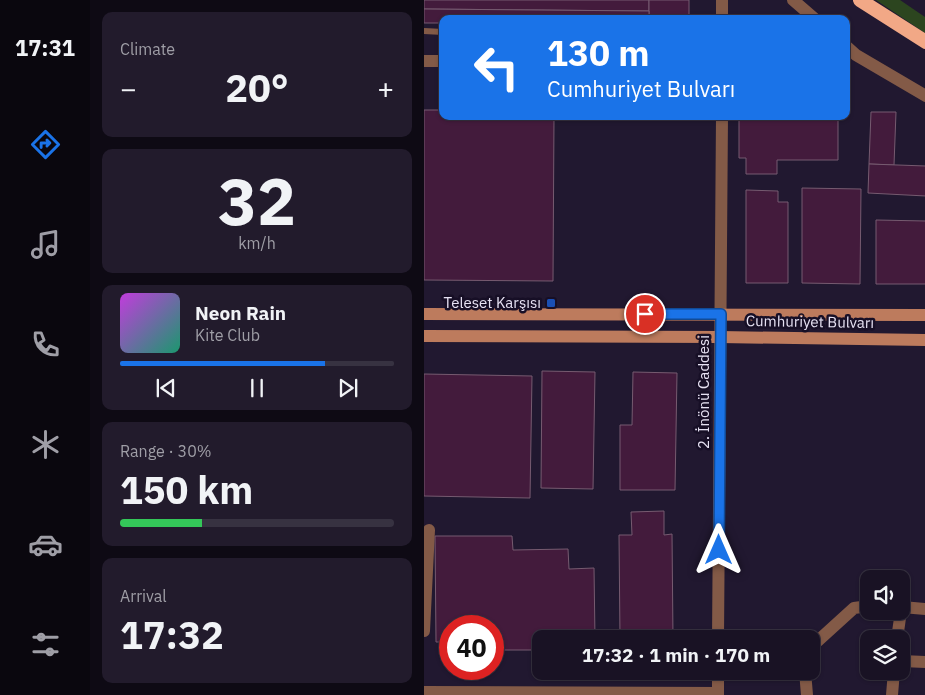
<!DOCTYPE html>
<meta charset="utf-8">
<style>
:root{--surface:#191224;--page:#221b2c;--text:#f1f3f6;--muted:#9f9ea6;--line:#373241;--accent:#1a73e8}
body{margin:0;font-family:"IBM Plex Sans",sans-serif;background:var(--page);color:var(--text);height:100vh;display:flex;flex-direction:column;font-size:19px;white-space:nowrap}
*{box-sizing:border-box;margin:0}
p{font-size:16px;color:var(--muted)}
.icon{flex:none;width:28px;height:28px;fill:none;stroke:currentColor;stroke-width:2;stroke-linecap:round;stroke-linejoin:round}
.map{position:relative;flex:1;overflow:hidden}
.sheet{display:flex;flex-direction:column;gap:12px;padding:12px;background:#0e0a14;width:334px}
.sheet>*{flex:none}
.guide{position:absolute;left:15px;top:15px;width:411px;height:105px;border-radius:10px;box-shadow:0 1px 4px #0004,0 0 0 1px var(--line);background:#1a73e8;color:#fff;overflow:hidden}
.controls{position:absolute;left:436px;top:570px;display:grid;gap:10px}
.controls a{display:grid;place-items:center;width:50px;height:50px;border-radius:10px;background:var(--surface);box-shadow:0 1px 4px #0004,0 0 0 1px var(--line);font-size:25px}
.speed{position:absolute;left:15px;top:615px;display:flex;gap:10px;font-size:25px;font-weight:700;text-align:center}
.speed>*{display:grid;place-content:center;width:65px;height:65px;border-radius:50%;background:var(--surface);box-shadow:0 1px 4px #0004,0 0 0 1px var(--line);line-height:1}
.speed .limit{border:8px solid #d22;background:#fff;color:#111}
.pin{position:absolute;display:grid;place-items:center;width:42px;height:42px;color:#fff;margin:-21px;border:2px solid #fff;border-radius:50%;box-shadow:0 1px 5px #0007}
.me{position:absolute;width:55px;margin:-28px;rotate:0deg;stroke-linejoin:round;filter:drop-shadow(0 0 4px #0008)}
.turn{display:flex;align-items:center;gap:18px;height:105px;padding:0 25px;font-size:22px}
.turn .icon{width:65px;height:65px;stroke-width:2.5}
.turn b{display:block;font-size:35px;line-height:42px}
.big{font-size:38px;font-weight:700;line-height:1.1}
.sheet .card{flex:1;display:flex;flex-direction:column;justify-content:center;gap:8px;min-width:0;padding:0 18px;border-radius:10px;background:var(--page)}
.sheet .dial{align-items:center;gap:0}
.dial b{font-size:65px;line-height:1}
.song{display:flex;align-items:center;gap:15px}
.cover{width:60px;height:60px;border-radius:8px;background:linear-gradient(135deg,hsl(290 70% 55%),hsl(160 70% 35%))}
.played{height:5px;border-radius:2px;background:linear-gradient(90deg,var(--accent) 75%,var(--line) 75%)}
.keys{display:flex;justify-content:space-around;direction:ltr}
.heat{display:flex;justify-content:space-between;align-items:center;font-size:28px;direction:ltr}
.charge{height:8px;border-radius:4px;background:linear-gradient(90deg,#34c759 30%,var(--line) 0)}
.trip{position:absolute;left:108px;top:630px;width:288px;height:50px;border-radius:10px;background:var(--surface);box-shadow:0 1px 4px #0004,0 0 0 1px var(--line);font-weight:700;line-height:50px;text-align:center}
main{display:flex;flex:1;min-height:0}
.menu{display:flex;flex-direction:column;width:90px;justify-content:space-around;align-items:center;background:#0a070e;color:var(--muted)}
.menu .icon{width:35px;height:35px}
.menu .current{color:var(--accent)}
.menu b{font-size:22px;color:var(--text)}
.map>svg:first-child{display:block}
</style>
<main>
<nav class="menu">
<b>17:31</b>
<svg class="icon current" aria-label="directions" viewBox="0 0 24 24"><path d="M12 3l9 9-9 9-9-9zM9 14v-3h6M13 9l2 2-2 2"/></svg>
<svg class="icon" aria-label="music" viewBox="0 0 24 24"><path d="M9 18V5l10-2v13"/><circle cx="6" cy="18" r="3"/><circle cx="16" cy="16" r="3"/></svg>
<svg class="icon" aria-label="phone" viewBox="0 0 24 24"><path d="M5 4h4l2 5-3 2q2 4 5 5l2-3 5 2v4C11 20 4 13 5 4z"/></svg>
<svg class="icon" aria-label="climate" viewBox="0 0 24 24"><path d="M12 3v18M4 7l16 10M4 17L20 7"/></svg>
<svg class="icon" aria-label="car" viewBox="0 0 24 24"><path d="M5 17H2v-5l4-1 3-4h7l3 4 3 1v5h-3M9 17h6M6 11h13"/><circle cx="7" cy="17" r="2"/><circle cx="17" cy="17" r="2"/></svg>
<svg class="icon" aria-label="filters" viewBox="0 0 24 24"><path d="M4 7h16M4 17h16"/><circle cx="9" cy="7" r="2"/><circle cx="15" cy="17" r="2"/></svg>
</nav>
<section class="sheet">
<div class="card"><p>Climate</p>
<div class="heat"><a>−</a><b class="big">20°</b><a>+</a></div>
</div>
<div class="card dial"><b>32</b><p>km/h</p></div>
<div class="card">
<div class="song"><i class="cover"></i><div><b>Neon Rain</b><p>Kite Club</p></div></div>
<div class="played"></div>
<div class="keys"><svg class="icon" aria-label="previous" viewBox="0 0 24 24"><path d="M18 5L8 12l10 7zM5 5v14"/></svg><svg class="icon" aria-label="pause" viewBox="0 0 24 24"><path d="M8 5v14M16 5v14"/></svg><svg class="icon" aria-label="next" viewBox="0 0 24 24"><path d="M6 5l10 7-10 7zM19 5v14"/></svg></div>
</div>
<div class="card"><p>Range · 30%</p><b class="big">150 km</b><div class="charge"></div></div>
<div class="card"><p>Arrival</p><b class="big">17:32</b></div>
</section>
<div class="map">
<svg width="502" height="695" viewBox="0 0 502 695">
<rect width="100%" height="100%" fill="#211830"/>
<polygon fill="#2c451f" points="452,0 476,0 501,17 501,33"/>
<g fill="#431b3c" stroke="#765b70">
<polygon points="0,0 225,0 225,11 0,9"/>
<rect x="225" y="0" width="40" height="19"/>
<polygon points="0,9 225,11 225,19 19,19 19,23 0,23"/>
<polygon points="0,110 19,110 19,116 130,116 129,281 0,280"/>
<polygon points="447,112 472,112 470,165 445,164"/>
<polygon points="315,116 414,116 414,160 353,160 353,174 322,174 322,158 315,158"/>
<polygon points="445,164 502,166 502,196 444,193"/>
<polygon points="378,188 437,189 436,284 378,283"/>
<polygon points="322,190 354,191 354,202 364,202 364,283 322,283"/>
<polygon points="452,220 502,221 502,284 452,284"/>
<polygon points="118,371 171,372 169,489 117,488"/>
<polygon points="209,372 253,373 251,490 196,490 196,425 208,425"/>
<polygon points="0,374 108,376 106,498 0,496"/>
<polygon points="240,511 240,535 248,534 249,639 196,639 195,535 208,535 207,512"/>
<polygon points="11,536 88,536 89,550 144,549 145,569 170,568 171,639 116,639 116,650 69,650 69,626 26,626 26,642 12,642"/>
</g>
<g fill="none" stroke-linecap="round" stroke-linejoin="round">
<polyline stroke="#835a47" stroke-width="6" points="0,31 19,32"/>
<g stroke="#835a47" stroke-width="12">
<polyline points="478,607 502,609"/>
<polyline points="0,631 5,530"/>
<polyline points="473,639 477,611"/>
<polyline points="386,648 430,608 445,606"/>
<polyline points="478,661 502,662"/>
<polyline points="381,671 383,695"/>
<polyline points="468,695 470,671"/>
</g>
<g stroke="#835a47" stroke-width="12">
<polyline points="369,0 391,19"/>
<polyline points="298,19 298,0"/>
<polyline points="422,46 432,55 502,96"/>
<polyline points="0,61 19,61"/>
<polyline points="294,639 298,116"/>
<polyline points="0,692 294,693"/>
<polyline points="294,695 294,671"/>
</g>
<g stroke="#bd7b5d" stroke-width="12">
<polyline points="0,314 502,315"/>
<polyline points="0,336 296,337 502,340"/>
</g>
<polyline stroke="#f2a886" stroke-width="14" points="436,0 502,42"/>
</g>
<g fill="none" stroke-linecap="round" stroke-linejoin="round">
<defs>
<polyline id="route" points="221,314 297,314 295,550"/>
</defs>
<use href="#route" stroke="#114b97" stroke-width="12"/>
<use href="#route" stroke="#1a73e8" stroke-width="9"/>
</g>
<rect fill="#1a4fb4" stroke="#170f26" stroke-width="2" x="122" y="298" width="10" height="10" rx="2.5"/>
<g text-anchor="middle" stroke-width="5" stroke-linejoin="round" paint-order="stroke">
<g font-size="15" fill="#e7e2f3" stroke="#170f26" text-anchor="end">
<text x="117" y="308">Teleset Karşısı</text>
</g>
<g font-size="15" fill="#e7e2f3" stroke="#170f26">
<text transform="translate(386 322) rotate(1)" y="5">Cumhuriyet Bulvarı</text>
<text transform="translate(280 392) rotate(-90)" y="5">2. İnönü Caddesi</text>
</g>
</g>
</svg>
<div class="controls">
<a><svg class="icon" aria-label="sound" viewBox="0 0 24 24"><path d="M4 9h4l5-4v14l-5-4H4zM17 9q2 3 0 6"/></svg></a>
<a><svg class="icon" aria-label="layers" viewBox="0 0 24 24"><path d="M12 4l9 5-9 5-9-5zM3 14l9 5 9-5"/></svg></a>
</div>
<div class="speed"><div class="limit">40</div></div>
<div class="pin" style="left:221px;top:314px;background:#d93025"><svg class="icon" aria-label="arrive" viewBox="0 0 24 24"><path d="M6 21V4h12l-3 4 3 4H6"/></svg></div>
<svg class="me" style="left:295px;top:550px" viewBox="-20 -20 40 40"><path d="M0-17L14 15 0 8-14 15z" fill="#1a73e8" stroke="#fff" stroke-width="4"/></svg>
<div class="trip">17:32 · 1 min · 170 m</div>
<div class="guide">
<div class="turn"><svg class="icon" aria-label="left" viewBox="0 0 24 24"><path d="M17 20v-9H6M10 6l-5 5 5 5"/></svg><div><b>130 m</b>Cumhuriyet Bulvarı</div></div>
</div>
</div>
</main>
